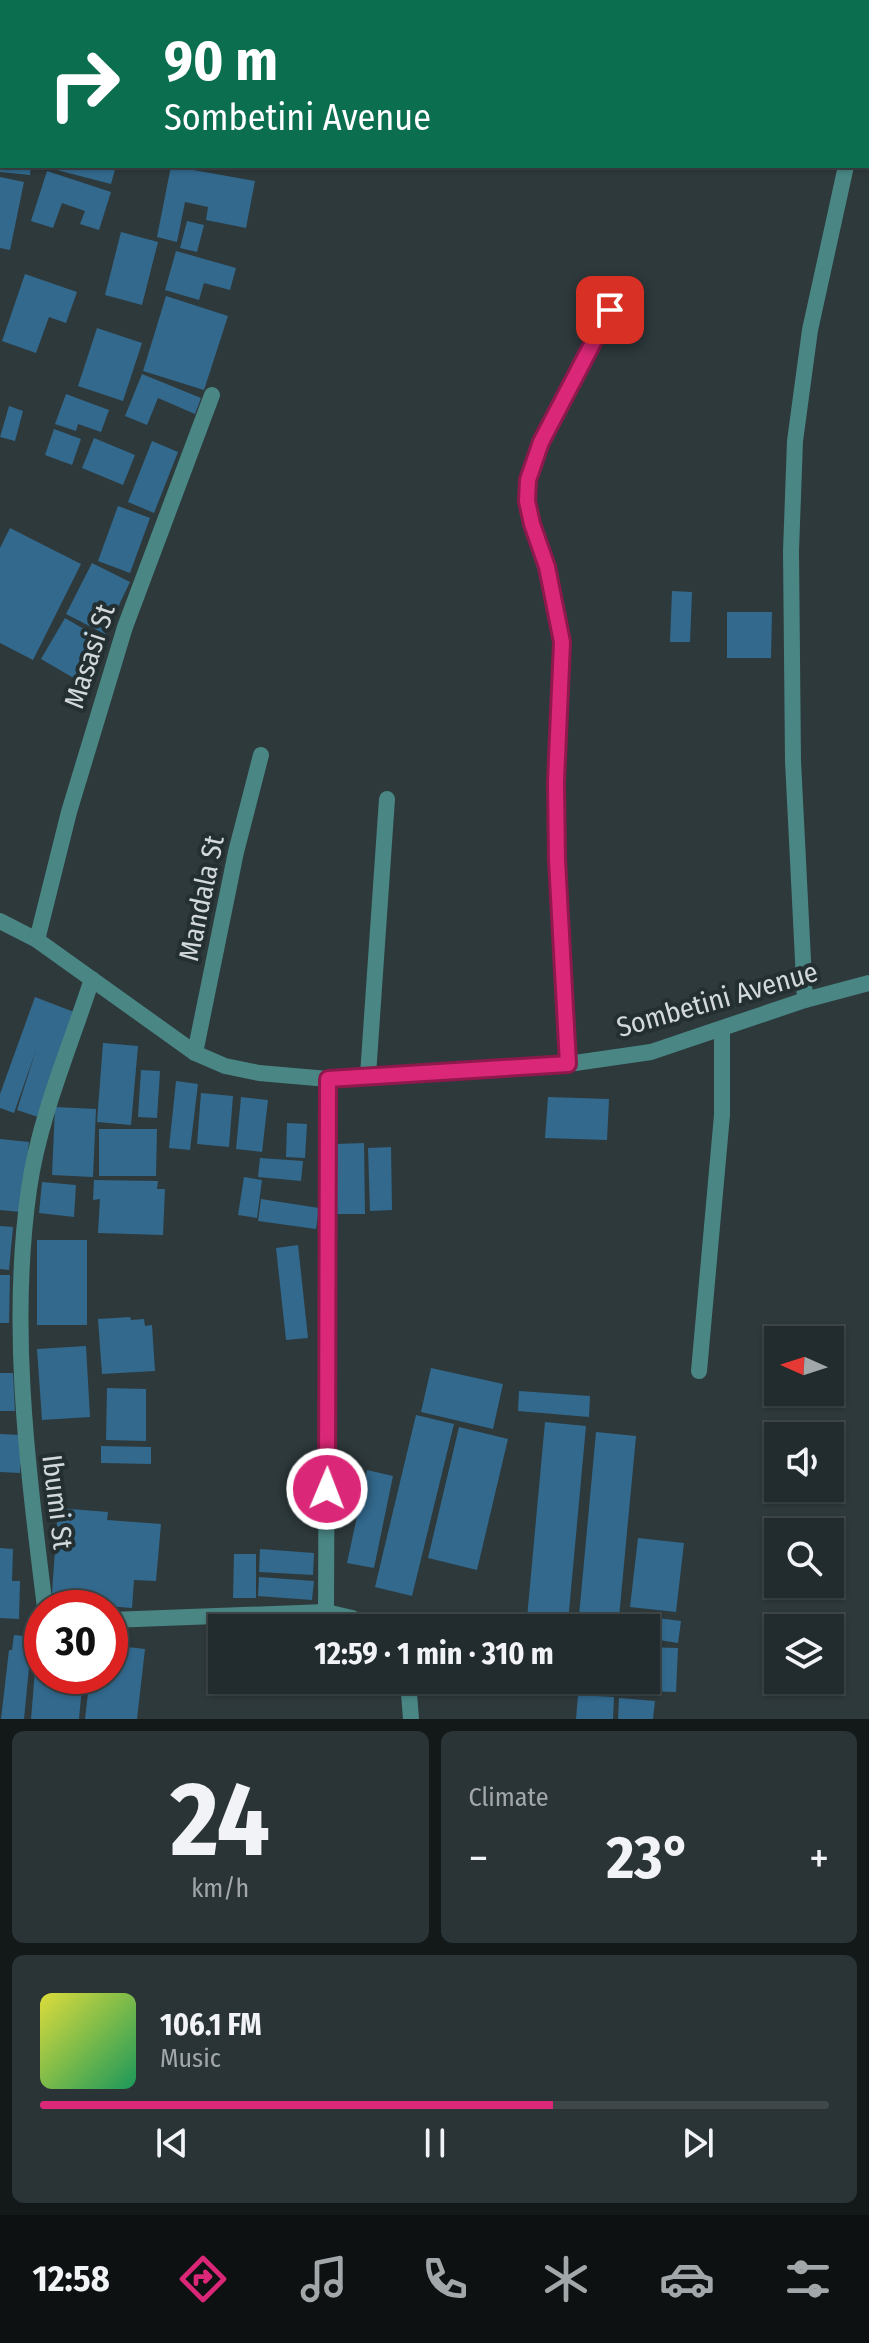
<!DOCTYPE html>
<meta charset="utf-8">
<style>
:root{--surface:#222b2d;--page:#2a3335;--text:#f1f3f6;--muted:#a2a7aa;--line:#3f4749;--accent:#db2777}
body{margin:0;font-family:"Fira Sans Condensed",sans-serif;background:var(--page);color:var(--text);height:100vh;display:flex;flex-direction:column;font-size:30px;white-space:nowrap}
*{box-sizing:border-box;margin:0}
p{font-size:26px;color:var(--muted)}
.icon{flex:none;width:44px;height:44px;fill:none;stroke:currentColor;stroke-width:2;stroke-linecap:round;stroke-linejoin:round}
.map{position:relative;height:1719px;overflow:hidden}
.drawer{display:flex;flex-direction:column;gap:12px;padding:12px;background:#131819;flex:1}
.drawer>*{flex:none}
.guide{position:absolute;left:0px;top:0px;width:870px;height:168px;box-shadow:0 2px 6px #0004,0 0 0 2px var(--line);background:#0b6e4f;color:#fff;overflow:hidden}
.needle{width:52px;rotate:273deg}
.buttons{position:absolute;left:764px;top:1326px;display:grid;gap:16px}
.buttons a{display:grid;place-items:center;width:80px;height:80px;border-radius:0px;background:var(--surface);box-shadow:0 2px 6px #0004,0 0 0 2px var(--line);font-size:40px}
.speed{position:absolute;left:24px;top:1590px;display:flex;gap:16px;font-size:40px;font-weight:700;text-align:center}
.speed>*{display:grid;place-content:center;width:104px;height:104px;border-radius:50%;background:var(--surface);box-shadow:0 2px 6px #0004,0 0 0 2px var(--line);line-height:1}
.speed .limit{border:12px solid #d22;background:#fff;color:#111}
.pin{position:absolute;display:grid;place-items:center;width:68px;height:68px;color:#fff;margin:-34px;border-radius:16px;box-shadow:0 4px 12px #0006}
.me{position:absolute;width:88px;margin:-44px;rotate:1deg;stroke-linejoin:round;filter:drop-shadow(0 0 6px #0008)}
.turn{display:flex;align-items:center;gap:28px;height:168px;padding:0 32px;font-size:36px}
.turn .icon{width:104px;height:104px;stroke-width:2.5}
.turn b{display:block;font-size:56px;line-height:68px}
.big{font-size:60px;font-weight:700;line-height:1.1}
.drawer .card{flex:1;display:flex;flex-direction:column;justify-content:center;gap:12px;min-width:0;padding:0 28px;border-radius:12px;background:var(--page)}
.drawer .dial{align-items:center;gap:0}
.dial b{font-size:104px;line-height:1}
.song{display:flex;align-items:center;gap:24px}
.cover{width:96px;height:96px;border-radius:12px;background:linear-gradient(135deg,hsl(60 70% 55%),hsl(150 70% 35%))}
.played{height:8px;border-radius:4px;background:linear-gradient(90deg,var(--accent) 65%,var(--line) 65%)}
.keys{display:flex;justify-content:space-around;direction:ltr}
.heat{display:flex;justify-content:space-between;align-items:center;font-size:44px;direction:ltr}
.drawer .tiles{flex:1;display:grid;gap:12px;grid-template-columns:1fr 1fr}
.card:last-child{grid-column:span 2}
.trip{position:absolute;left:208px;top:1614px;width:452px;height:80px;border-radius:0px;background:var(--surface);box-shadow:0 2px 6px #0004,0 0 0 2px var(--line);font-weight:700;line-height:80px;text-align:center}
.dock{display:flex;height:128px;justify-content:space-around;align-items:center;background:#0e1112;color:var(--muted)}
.dock .icon{width:56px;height:56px}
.dock .current{color:var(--accent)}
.dock b{font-size:36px;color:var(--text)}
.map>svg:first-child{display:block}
</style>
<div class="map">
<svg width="869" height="1719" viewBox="0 0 869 1719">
<rect width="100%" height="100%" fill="#2e393c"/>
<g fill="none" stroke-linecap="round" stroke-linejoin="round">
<g stroke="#091c45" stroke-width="56">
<polyline points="448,0 449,2"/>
<polyline points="514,0 519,2"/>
<polyline points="844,2 845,0"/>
<polyline points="0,19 2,19"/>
</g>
</g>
<g fill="#32698d">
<polygon points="0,166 31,166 30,175 0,172"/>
<polygon points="54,166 116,166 111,184 53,169"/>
<polygon points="171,166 255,181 246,228 206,220 208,207 185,202 177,242 157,237"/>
<polygon points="47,171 111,192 99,230 80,224 85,211 62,203 53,228 31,221"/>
<polygon points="0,177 24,182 10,250 0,248"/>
<polygon points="187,221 204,225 197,252 180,248"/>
<polygon points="121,232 158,242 142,305 105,295"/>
<polygon points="176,251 236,268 230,290 204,283 199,300 165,290"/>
<polygon points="25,274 77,292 66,323 49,317 36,353 2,341"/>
<polygon points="166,296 228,316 204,390 143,371"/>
<polygon points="97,328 142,343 123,401 78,386"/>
<polygon points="142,374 201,398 195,414 158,398 147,425 125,416"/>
<polygon points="66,394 109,410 101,432 78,424 76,431 55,424"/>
<polygon points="9,406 23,411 15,441 0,437"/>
<polygon points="54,429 81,439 72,465 45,455"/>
<polygon points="94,438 135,455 123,485 82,468"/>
<polygon points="152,441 178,452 154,513 128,502"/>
<polygon points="118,506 150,518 130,573 98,561"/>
<polygon points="10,528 81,564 33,660 0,643 0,548"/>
<polygon points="92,563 130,582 105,634 66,614"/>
<polygon points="672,591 692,592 690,642 670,642"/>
<polygon points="727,612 772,612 771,658 727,658"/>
<polygon points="65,618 101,639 77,680 41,659"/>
<polygon points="35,997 74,1012 38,1117 17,1110 36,1050 14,1113 0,1108 0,1094"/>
<polygon points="103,1043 138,1046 131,1125 97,1122"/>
<polygon points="141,1070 160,1071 157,1118 138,1117"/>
<polygon points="176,1081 198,1084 190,1150 169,1148"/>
<polygon points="201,1093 233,1096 229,1147 197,1144"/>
<polygon points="241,1097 268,1100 262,1152 236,1149"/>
<polygon points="548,1097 609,1099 607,1140 545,1138"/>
<polygon points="55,1107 96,1109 93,1177 52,1175"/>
<polygon points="287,1123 307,1124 305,1158 286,1157"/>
<polygon points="99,1129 157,1129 156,1176 99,1176"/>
<polygon points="0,1139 29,1142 21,1212 0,1210"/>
<polygon points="364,1143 365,1214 336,1214 335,1144"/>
<polygon points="391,1147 392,1210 370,1211 368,1148"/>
<polygon points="260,1158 303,1161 301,1181 258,1177"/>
<polygon points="244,1177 262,1180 257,1218 238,1215"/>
<polygon points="94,1180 158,1181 157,1189 165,1189 163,1235 98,1233 100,1199 93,1200"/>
<polygon points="42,1182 76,1185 74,1217 39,1213"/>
<polygon points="261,1199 319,1208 316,1229 258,1221"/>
<polygon points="0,1226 13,1227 9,1270 0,1269"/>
<rect x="37" y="1240" width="50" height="85"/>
<polygon points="298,1245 308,1338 286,1340 276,1248"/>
<polygon points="0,1275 10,1275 9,1323 0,1323"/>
<polygon points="130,1317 131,1320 144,1319 145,1326 152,1325 155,1371 102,1374 98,1319"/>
<polygon points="86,1346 90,1417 42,1420 37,1349"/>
<polygon points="431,1368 503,1384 493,1429 421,1412"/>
<polygon points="0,1373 13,1373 15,1411 0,1411"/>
<polygon points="107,1388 146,1389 146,1441 106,1440"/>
<polygon points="519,1391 590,1396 589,1417 518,1411"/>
<polygon points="416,1415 454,1424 412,1596 375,1587"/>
<polygon points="545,1422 586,1426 568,1622 527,1618"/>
<polygon points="459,1427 508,1439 477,1570 428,1558"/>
<polygon points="596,1432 636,1436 618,1628 578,1627"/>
<polygon points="0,1434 22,1435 20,1473 0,1472"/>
<polygon points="101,1446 151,1447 151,1464 101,1463"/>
<polygon points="367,1470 393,1476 374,1568 347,1563"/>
<polygon points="58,1508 108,1512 107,1520 161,1524 156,1581 134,1580 132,1608 67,1603 68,1594 52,1593"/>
<polygon points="638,1538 684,1543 676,1612 630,1607"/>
<polygon points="0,1548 13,1549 12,1581 20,1581 19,1619 0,1618"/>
<polygon points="260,1549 314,1553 313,1575 259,1572"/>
<polygon points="234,1554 256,1554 256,1598 233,1598"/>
<polygon points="259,1577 314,1581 312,1600 258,1596"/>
<polygon points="625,1614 681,1621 678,1643 646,1638 646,1628 624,1628"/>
<polygon points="38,1634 42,1635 42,1676 83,1676 79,1719 31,1719"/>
<polygon points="14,1635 32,1637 24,1719 1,1719 9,1650 12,1650"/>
<polygon points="110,1645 145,1649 137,1719 85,1719 90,1676 110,1676"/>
<polygon points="646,1647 678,1648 676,1692 521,1687 521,1680 646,1680"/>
<polygon points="578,1695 614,1697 613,1719 576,1719"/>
<polygon points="619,1698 655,1701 653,1719 618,1719"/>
</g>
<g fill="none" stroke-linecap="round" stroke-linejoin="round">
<g stroke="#498684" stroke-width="16">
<polyline points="868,88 869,86"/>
<polyline points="0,921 37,940 195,1053 225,1066 259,1073 328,1079 568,1064 651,1052 805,1000 869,983"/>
<polyline points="37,940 69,812 125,627 212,395"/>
<polyline points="805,1000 793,761 791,551 795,441 810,330 846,166"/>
<polyline points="195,1053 236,852 261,755"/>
<polyline points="568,1064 557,860 556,782 562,642 555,600 532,524 527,501 528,480 541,442 610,310"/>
<polyline points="368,1075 387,799"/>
<polyline points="699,1371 722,1115 722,1029"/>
<path d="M 45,1608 C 28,1469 9,1329 29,1189 C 39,1118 70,1047 92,979"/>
<polyline points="326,1612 328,1079"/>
<polyline points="110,1620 326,1612 352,1618 370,1628"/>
<polyline points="408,1680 411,1719"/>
</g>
</g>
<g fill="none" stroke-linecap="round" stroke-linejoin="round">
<defs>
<polyline id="route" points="327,1489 328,1079 568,1064 557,860 556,782 562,642 547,567 532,524 527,501 528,480 541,442 610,310"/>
</defs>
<use href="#route" stroke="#8e194d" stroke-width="20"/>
<use href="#route" stroke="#db2777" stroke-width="14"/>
</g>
<g text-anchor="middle" stroke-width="8" stroke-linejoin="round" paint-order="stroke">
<g font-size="28" fill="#d3d9db" stroke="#242f31">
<text transform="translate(89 656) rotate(-72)" y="10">Masasi St</text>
<text transform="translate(201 898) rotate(-78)" y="10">Mandala St</text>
<text transform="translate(717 999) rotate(-16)" y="10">Sombetini Avenue</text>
<text transform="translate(58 1502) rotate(83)" y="10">Ibumi St</text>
</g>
</g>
</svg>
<div class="buttons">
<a><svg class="needle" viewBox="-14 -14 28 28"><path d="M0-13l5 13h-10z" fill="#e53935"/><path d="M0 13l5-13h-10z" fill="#a2a7aa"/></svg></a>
<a><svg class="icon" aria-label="sound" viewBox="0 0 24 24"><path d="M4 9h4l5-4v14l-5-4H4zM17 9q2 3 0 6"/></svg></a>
<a><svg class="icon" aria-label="search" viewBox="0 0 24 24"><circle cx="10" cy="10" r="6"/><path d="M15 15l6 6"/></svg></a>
<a><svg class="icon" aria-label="layers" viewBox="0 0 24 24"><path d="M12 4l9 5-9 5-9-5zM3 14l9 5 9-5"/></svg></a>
</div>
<div class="speed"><div class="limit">30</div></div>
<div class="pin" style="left:610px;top:310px;background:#d93025"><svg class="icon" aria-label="arrive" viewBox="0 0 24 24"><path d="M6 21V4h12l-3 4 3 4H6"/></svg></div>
<svg class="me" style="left:327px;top:1489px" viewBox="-20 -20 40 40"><circle r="17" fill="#db2777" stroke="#fff" stroke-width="3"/><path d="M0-11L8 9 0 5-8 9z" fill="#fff"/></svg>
<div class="trip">12:59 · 1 min · 310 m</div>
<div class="guide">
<div class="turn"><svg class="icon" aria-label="right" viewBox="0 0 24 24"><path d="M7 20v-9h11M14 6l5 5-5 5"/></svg><div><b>90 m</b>Sombetini Avenue</div></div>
</div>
</div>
<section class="drawer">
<div class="tiles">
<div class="card dial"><b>24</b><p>km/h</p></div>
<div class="card"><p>Climate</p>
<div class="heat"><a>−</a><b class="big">23°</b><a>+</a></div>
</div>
<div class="card">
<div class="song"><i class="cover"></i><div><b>106.1 FM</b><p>Music</p></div></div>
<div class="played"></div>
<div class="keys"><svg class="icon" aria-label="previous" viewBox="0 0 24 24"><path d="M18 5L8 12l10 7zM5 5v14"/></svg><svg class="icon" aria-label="pause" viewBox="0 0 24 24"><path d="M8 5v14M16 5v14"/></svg><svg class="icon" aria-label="next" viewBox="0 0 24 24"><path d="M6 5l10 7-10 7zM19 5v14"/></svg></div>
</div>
</div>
</section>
<nav class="dock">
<b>12:58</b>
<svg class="icon current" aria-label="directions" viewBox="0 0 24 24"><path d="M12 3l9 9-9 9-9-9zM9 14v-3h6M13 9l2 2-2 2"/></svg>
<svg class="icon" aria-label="music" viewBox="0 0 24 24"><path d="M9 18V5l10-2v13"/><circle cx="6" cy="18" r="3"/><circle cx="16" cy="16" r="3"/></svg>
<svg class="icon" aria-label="phone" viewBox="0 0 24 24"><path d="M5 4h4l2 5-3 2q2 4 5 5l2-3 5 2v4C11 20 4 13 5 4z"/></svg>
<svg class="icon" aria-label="climate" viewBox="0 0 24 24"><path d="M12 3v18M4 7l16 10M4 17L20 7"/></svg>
<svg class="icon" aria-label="car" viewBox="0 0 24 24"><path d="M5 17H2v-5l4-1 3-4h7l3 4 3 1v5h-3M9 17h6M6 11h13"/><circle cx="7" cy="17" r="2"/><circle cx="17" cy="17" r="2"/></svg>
<svg class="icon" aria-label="filters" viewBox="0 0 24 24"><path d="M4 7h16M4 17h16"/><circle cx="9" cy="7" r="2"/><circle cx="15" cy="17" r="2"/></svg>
</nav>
